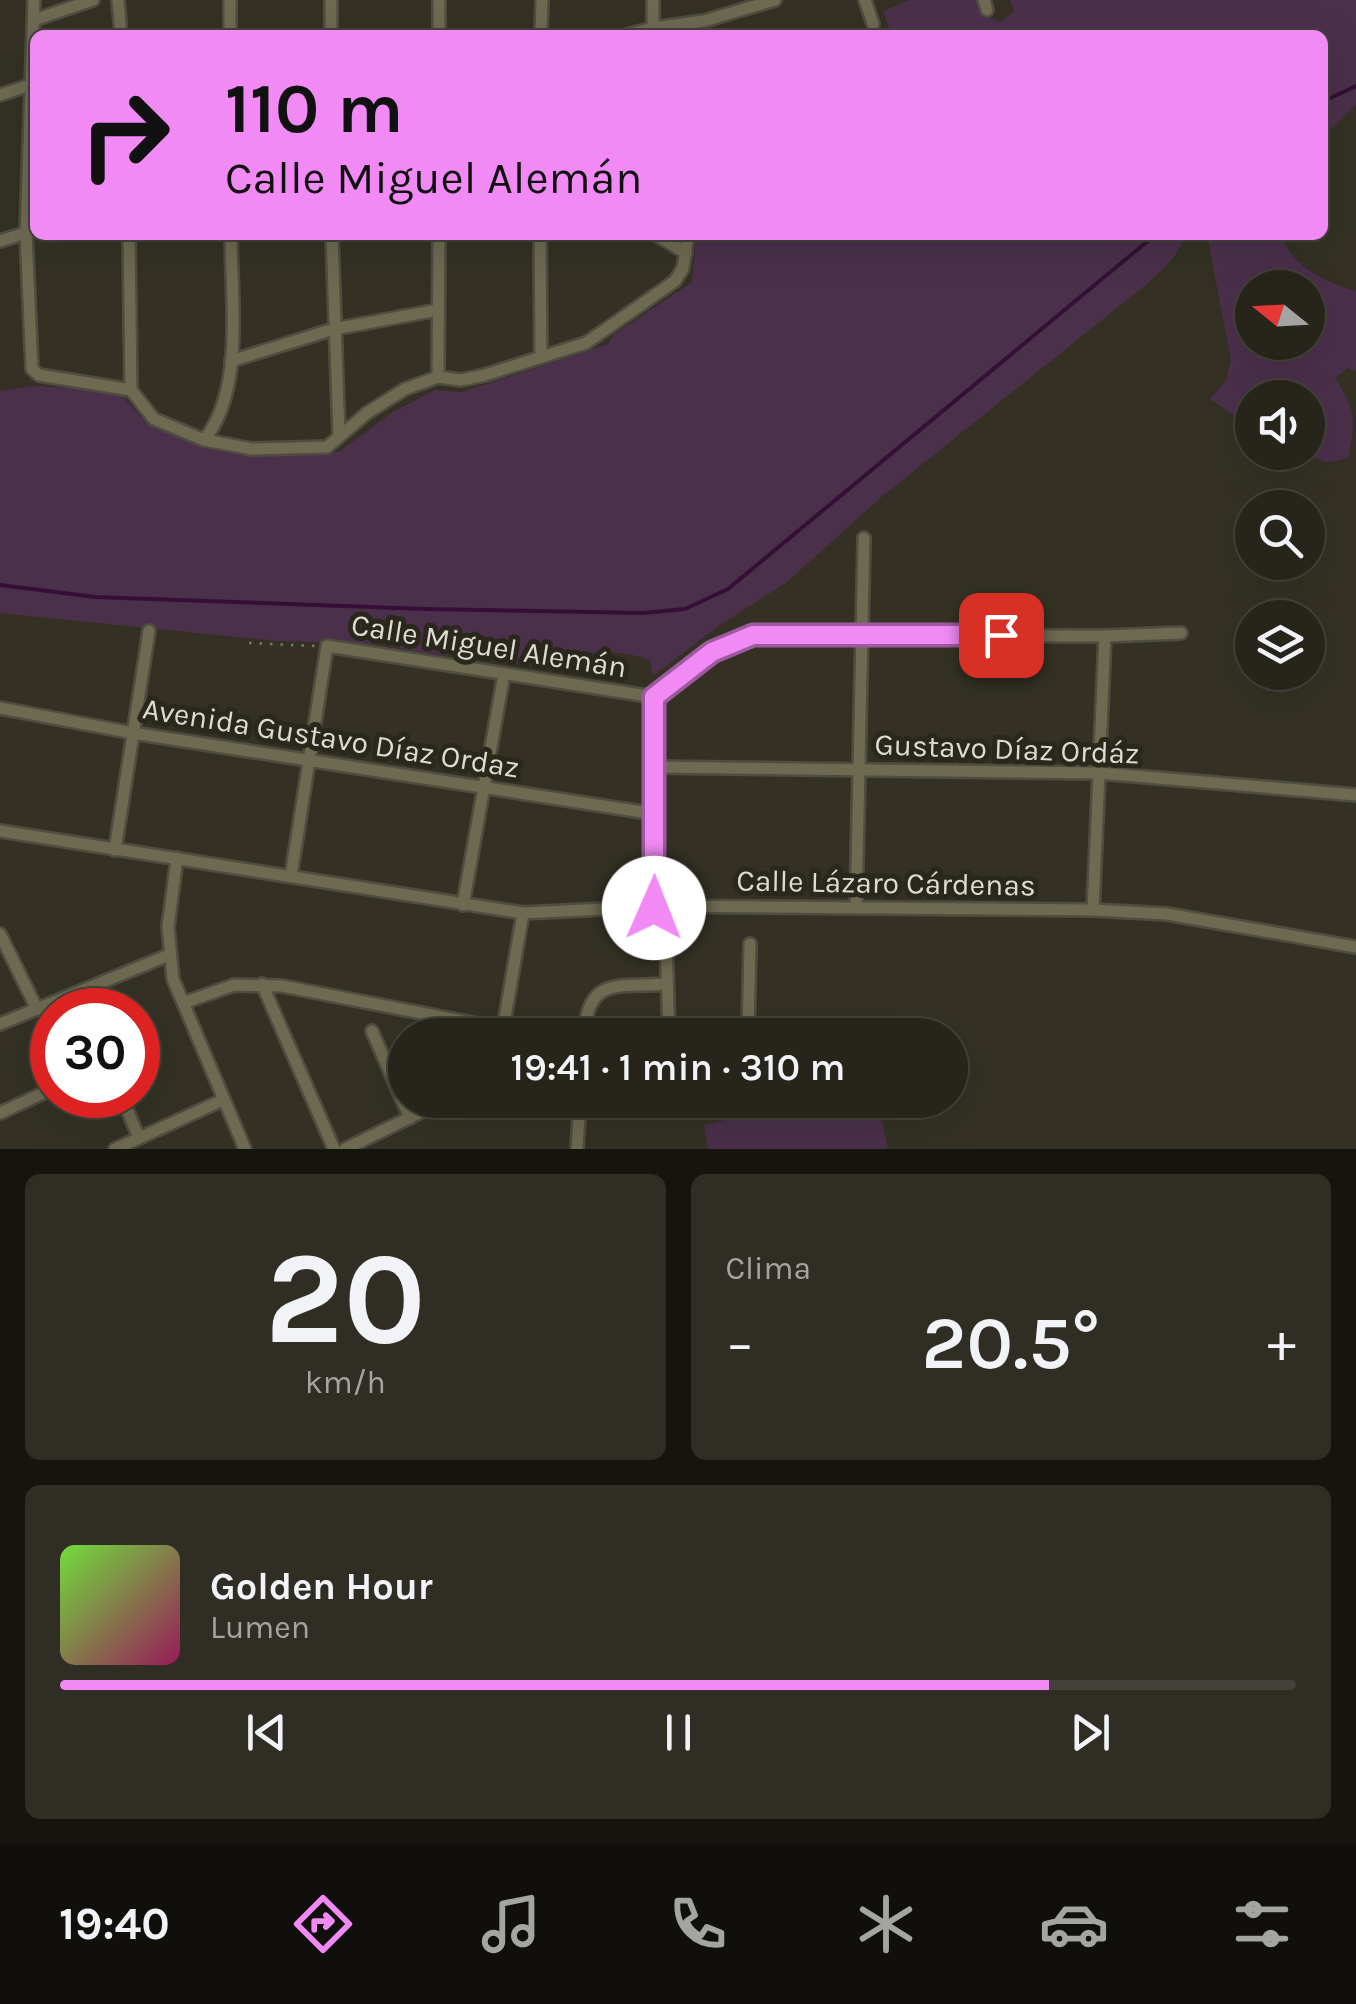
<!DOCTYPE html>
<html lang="es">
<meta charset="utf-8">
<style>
:root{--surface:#27251b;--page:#2f2d24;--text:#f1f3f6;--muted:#a4a5a3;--line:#43423a;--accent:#f18af4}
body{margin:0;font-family:Karla,sans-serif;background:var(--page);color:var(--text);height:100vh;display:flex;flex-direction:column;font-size:38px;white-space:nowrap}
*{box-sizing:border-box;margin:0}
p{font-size:32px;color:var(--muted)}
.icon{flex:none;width:55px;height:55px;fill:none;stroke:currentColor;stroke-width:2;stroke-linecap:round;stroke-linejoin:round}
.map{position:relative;height:1149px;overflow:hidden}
.sheet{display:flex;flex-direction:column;gap:25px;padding:25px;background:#15140f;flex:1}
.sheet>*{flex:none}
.guide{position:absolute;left:30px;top:30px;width:1298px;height:210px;border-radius:15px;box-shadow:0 10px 40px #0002,0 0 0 2px var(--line);background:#f18af4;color:#111;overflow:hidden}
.needle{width:65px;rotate:288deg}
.buttons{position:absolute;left:1235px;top:270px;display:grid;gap:20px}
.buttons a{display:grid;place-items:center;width:90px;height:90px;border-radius:50%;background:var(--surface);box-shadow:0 10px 40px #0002,0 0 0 2px var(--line);font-size:50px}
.speed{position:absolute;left:30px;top:988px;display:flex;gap:20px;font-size:50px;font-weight:700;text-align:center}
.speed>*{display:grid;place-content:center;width:130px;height:130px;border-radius:50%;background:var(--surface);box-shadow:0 10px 40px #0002,0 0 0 2px var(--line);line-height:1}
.speed .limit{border:15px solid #d22;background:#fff;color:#111}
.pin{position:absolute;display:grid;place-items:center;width:85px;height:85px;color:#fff;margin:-42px;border-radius:20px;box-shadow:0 5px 15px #0006}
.me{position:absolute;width:110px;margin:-55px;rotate:1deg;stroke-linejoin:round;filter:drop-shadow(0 0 8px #0008)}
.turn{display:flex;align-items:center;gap:35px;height:210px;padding:0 30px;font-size:45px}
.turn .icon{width:130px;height:130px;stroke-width:2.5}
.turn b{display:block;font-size:70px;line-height:85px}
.big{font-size:75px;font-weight:600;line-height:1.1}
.sheet .tile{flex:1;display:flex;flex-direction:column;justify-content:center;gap:15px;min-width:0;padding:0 35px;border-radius:15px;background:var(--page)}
.sheet .dial{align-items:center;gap:0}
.dial b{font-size:130px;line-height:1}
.song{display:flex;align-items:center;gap:30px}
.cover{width:120px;height:120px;border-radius:15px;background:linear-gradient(135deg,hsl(100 70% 55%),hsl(330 70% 35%))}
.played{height:10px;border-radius:5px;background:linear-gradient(90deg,var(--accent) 80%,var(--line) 80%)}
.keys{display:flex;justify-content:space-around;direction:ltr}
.heat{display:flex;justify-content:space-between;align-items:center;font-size:55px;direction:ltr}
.sheet .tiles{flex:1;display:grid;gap:25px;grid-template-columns:1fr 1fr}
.tile:last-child{grid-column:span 2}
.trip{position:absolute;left:388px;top:1018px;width:580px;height:100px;border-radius:50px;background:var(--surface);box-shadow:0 10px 40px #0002,0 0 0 2px var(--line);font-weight:600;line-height:100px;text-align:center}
.menu{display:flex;height:160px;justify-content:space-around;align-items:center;background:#100f0b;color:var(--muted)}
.menu .icon{width:70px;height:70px}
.menu .current{color:var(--accent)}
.menu b{font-size:45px;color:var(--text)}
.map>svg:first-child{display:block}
</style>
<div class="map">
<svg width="1356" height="1149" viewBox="0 0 1356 1149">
<rect width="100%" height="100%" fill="#343124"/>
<g fill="#4b304b" fill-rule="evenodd">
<polygon points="910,0 978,0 985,17 1001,22 1014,11 1010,0 1356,0 1356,104 1323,137 1322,35 892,35 883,11"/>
<path d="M 696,235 L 1184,235 C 1180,255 1163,269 1149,282 L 879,499 L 787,582 L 717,627 L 653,676 L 650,660 C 616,648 590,652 556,658 L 556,668 L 419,652 L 379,644 L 277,641 L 0,613 L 0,391 L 32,386 L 93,389 L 120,394 L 146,422 L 206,448 L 260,454 L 331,453 L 340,451 L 393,412 L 435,390 L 462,392 L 608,344 L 613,335 L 692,282 Z"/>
<path d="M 1207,235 L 1280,235 C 1295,268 1322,281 1356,291 L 1356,371 L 1348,368 L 1335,378 C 1356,410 1356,421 1348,458 L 1328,462 L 1300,453 L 1308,452 L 1308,398 L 1252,398 L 1252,427 L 1210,399 L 1226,381 L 1231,360 ZM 1252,288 L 1308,288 L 1308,342 L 1252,342 Z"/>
<polygon points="812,1100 871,1100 883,1125 888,1149 708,1149 704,1125"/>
</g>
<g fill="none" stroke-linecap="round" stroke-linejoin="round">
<g stroke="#341036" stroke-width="4">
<polyline points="1322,102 1356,86"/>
<polyline points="0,585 95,597 426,609 643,613 685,609 728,589 1155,235"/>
</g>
<defs>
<g id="minor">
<polyline points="34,0 26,233 32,369 39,375 131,390 154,419 204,440 252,449 327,447 367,413 405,389 438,377 461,380 485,375 586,343 675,281 683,268 688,235"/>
<polyline points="118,0 121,35"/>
<polyline points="230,0 230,35"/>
<polyline points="439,0 439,35"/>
<polyline points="865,0 873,24"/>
<polyline points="984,0 987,10"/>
<polyline points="34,20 93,0"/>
<polyline points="653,31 653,0"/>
<polyline points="331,35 331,0"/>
<polyline points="541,35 542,0"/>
<polyline points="627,35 653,28 704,21 775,0"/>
<polyline points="0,95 30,85"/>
<polyline points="129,235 131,390"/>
<polyline points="332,235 339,436"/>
<polyline points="540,235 541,356"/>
<polyline points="656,235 686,253"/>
<polyline points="0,241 35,230"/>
<polyline points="231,361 334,329 438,310"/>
<polyline points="438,377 439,235"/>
<path d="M 204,440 C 245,390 231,297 231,235"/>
<polyline points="0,708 133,733 655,814"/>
<polyline points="655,767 1099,773 1356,795"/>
<polyline points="0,831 523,913 665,906 1093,910 1167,914 1356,947"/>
<polyline points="115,850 149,631"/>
<polyline points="177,858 168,927 173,979 245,1149"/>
<polyline points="291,876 327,646 654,697 711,651 753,635 1105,636 1181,633"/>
<polyline points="463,905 504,674"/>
<polyline points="665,906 669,1035"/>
<polyline points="856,908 864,538"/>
<polyline points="654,909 654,697"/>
<polyline points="1093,910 1105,636"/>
<polyline points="0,934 37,1009"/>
<polyline points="262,984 334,1149"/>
<polyline points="183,1003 234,985 282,986 504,1029"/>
<polyline points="0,1024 169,955"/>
<polyline points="372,1031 410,1118"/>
<polyline points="502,1035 523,913"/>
<path d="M 584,1035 C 588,975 619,988 667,984"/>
<polyline points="748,1035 750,944"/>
<polyline points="121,1095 139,1138"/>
<polyline points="0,1113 52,1089"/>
<polyline points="115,1149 223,1100"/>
<polyline points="345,1149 446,1100"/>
<polyline points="577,1149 580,1100"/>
</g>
</defs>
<use href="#minor" stroke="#4f4c40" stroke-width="16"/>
<polyline stroke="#7a786d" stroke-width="2.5" stroke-dasharray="2.5 8" stroke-linecap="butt" points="249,643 315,646"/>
<use href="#minor" stroke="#6e6951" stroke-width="11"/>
</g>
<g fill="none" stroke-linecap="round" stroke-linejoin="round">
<defs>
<polyline id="route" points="654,908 654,697 712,652 753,635 1001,635"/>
</defs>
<use href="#route" stroke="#9d5a9f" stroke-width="25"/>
<use href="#route" stroke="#f18af4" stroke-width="18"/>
</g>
<g text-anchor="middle" stroke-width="10" stroke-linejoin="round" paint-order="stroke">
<g font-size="30" fill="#dddbd3" stroke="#2a271b">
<text transform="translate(489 646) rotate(9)" y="10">Calle Miguel Alemán</text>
<text transform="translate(331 738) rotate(9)" y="10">Avenida Gustavo Díaz Ordaz</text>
<text transform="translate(1007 749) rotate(2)" y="10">Gustavo Díaz Ordáz</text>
<text transform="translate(886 883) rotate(1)" y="10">Calle Lázaro Cárdenas</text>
</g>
</g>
</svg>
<div class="buttons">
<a><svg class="needle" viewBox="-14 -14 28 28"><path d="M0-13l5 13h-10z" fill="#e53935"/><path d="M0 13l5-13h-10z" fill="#a4a5a3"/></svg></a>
<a><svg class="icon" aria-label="sound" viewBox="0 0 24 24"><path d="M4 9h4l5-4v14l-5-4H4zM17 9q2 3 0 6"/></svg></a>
<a><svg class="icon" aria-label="search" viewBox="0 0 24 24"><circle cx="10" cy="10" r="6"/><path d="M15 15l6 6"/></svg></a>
<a><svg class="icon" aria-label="layers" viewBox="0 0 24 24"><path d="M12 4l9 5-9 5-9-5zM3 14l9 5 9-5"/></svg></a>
</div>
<div class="speed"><div class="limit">30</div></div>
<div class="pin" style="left:1001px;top:635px;background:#d93025"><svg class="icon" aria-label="arrive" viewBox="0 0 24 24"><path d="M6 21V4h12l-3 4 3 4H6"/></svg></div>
<svg class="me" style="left:654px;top:908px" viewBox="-20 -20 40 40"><circle r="19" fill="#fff"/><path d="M0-13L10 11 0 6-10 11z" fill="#f18af4"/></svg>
<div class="trip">19:41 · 1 min · 310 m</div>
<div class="guide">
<div class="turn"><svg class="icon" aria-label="right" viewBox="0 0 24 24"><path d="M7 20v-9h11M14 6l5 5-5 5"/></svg><div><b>110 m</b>Calle Miguel Alemán</div></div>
</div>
</div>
<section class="sheet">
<div class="tiles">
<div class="tile dial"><b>20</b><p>km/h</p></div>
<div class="tile"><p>Clima</p>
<div class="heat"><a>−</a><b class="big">20.5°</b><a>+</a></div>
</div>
<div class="tile">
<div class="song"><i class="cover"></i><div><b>Golden Hour</b><p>Lumen</p></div></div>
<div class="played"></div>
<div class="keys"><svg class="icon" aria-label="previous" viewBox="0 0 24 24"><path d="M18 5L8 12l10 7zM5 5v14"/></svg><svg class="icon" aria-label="pause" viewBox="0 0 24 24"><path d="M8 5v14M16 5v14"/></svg><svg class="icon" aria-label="next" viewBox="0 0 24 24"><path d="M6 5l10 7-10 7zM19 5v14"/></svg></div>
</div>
</div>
</section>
<nav class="menu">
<b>19:40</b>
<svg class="icon current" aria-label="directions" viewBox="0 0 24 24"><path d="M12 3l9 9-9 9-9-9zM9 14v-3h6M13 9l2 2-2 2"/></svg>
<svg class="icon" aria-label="music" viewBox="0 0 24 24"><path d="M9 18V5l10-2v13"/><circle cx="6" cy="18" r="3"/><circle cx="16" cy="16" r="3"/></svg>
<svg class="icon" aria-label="phone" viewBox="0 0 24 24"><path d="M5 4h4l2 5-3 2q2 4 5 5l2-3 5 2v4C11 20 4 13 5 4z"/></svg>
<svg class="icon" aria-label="climate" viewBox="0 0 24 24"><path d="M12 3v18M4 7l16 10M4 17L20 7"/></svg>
<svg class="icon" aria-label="car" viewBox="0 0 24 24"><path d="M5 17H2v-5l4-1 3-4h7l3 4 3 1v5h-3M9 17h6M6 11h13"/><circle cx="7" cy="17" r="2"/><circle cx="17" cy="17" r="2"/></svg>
<svg class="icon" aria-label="filters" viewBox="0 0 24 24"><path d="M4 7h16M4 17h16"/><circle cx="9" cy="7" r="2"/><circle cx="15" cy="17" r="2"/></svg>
</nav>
